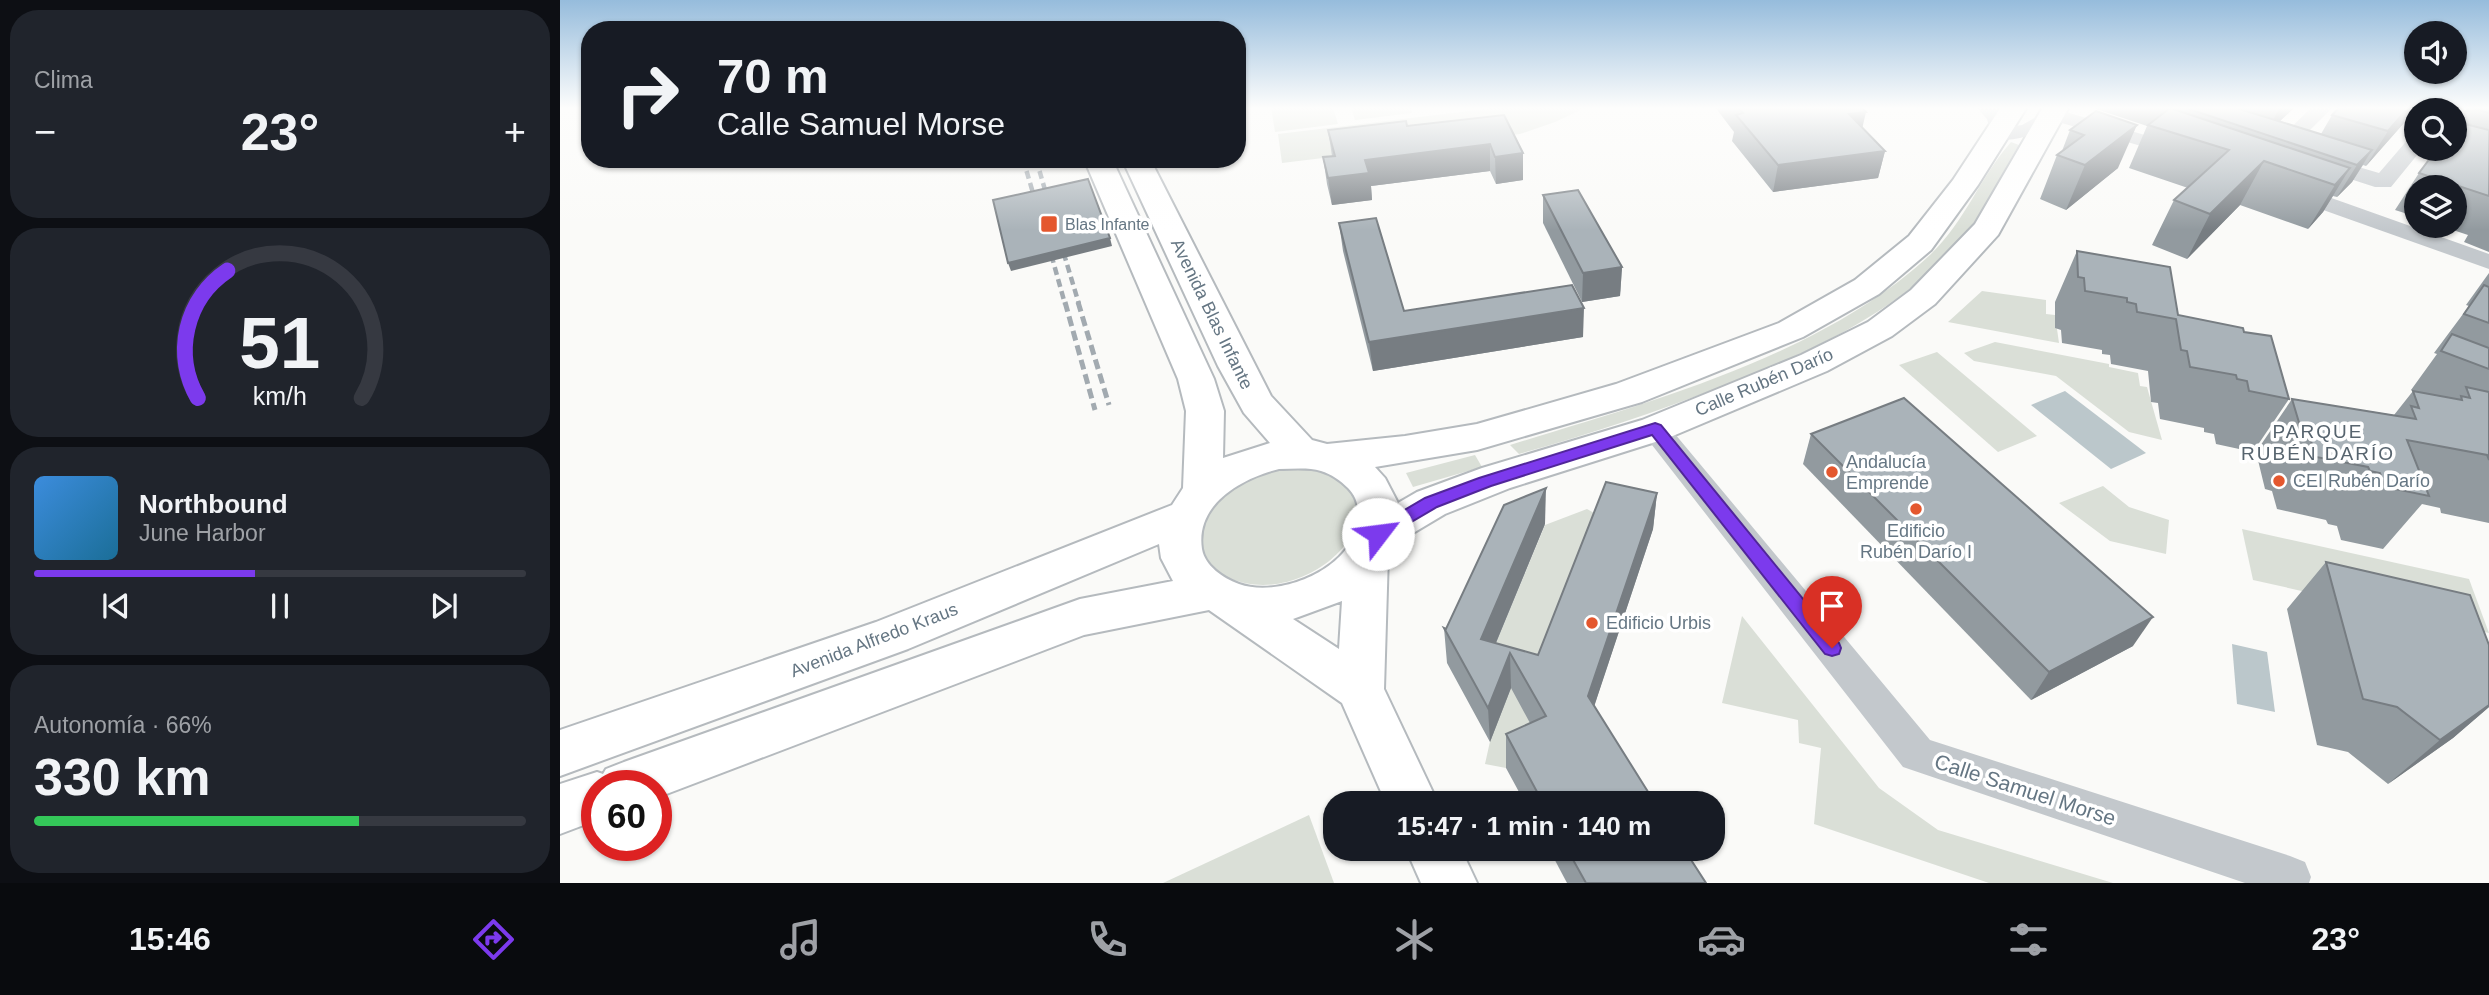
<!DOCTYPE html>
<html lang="es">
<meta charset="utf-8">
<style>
:root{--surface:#171b24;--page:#20242c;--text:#f1f3f6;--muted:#9ea1a6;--line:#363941;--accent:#7c3aed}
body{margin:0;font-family:Arial,sans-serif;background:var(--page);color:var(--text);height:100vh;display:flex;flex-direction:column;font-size:26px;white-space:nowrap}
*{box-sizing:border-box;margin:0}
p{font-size:23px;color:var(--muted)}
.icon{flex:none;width:38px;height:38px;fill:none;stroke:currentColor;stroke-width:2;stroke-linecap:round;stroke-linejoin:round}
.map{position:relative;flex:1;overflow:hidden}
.drawer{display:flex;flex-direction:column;gap:10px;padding:10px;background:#0d0f14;width:560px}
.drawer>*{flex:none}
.guide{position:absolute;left:21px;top:21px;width:665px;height:147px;border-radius:28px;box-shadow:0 2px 5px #0004;background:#171b24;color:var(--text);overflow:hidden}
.tools{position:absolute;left:1844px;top:21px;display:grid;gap:14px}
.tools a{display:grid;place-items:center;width:63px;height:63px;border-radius:50%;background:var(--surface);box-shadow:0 2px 5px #0004;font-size:35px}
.speed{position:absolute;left:21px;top:770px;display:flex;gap:14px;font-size:35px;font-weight:700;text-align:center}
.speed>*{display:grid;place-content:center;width:91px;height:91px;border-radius:50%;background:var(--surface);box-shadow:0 2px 5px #0004;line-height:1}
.speed .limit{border:10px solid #d22;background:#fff;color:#111}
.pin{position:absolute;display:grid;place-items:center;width:60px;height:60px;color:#fff;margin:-72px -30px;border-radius:50% 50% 50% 0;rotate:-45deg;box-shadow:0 0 7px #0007}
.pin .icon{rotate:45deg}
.me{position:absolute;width:77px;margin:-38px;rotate:60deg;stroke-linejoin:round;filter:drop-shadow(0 0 5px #0008)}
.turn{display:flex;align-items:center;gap:24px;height:147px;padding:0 21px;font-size:32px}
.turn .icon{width:91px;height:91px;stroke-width:2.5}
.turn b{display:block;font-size:49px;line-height:60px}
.big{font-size:52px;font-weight:600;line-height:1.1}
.drawer .widget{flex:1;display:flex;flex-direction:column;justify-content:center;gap:10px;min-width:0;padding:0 24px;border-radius:28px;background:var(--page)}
.drawer .dial{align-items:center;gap:0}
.dial svg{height:182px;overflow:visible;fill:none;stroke:var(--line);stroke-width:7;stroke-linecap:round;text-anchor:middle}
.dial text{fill:var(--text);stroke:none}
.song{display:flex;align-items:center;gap:21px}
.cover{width:84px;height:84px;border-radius:10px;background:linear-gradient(135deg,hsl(210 70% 55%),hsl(200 70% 35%))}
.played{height:7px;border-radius:4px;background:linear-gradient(90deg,var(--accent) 45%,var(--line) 45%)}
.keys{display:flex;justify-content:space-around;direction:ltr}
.heat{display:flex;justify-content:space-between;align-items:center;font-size:38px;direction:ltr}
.charge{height:10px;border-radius:5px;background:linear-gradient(90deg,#34c759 66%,var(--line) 0)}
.trip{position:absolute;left:763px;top:791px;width:402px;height:70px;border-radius:28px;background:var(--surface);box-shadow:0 2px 5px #0004;font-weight:600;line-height:70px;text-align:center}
.menu{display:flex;height:112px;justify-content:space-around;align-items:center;background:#090b0e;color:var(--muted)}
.menu .icon{width:49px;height:49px}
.menu .current{color:var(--accent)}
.menu b{font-size:32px;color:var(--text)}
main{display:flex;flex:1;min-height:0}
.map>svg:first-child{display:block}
</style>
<main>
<section class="drawer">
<div class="widget"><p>Clima</p>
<div class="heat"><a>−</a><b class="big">23°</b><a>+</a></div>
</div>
<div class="widget dial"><svg viewBox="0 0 100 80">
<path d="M14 69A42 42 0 1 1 86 69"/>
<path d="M14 69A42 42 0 0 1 27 13" stroke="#7c3aed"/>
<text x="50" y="56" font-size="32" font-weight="700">51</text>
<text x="50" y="72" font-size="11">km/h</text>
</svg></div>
<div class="widget">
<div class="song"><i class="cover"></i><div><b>Northbound</b><p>June Harbor</p></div></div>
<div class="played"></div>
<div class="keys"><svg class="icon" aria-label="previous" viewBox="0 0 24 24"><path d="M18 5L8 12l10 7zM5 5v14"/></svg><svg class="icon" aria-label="pause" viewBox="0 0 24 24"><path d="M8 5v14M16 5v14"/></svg><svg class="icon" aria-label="next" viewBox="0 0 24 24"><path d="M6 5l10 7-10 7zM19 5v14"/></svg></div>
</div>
<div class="widget"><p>Autonomía · 66%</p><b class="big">330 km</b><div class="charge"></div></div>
</section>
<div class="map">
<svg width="1929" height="883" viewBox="0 0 1929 883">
<rect width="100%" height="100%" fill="#fafaf8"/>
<g fill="#dadfd7">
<polygon points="711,107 773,107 778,124 715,132"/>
<polygon points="791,107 850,107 852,113 795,120"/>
<polygon points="942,107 1027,107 995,122 960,134 722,163 718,134"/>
<path d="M 1451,142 L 1459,145 C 1436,182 1419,225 1387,256 C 1323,320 1243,355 1160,387 C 1094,413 1027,435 959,454 L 950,445 C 1090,402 1262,356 1371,254 C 1406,220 1420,177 1451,142 Z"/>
<polygon points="1422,291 1486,300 1486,314 1495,315 1499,343 1388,322"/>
<polygon points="1435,342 1549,364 1549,367 1578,373 1580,386 1587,387 1602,440 1569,432 1496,376 1414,361 1404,353"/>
<polygon points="1377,352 1477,436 1438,452 1339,365"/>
<polygon points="915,455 922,467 853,487 846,473"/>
<path d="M 731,466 C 743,468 756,468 767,474 C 849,512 747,612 669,578 C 658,573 644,565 641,553 C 638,544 639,531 639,521 L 673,481 Z"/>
<polygon points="1543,486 1569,507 1609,520 1606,554 1550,541 1499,503"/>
<polygon points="1027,509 1043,518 972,726 946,768 925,764 931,737 953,683 923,674 985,525"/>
<polygon points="1682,529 1909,579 1929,633 1693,580"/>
<polygon points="1182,616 1319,788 1378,830 1553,883 1429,883 1254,824 1261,748 1239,743 1238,720 1162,703"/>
<polygon points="749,815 774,883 603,883"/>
</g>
<g fill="#bbc7cb">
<polygon points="1505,391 1586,453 1551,469 1471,405"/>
<polygon points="1672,644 1707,652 1715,712 1677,704"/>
</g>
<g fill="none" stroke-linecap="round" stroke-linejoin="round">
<defs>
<g id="primary">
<path d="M 1441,107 L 1467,107 L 1418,185 L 1371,250 L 1319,294 L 1243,337 L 1082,402 L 917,450 L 815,467 L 825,478 L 838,503 L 857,492 L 922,468 L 1082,420 L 1241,355 L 1308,322 L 1351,290 L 1415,224 L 1483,107 L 1509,107 L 1438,235 L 1375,304 L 1332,336 L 1267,371 L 1108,438 L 950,488 L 885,514 L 833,545 L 828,555 L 824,689 L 878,803 L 826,803 L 782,703 L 649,610 L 524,635 L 96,798 L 96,786 L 37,786 L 37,820 L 0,834 L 0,784 L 37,772 L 43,774 L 46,769 L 64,762 L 520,599 L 613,581 L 601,558 L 599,544 L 348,649 L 0,776 L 0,730 L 316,622 L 612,505 L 623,488 L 626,411 L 618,379 L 524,159 L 552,159 L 654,379 L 664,411 L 663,458 L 710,443 L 684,413 L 658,366 L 562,159 L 590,159 L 711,396 L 752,440 L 767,444 L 845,436 L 917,424 L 1056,384 L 1219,323 L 1295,280 L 1349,236 L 1393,180 ZM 719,469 C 733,469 748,467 761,471 C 771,474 781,481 788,488 C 796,496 799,506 798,517 C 797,567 721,599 679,584 C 663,578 645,566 642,549 C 635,504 682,478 719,469 ZM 782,601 L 779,649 L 733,619 Z"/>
<polygon points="846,849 901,849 917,883 861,883"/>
</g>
</defs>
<use href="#primary" stroke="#b5babe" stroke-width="4"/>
<g fill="#c3c8cc" fill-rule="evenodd">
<path d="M 1416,107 L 1437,107 L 1447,118 L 1448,127 L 1462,125 L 1492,108 L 1626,147 L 1630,151 L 1626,155 L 1619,157 L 1495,121 C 1477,134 1454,144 1432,138 L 1427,119 Z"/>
<polygon points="1752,107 1773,107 1727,153 1713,153 1709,149 1713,145"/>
<polygon points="1874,107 1895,107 1893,110 1872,110"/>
<polygon points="1857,135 1857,149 1862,149 1831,187 1815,187 1753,167 1750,162 1753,157 1761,156 1819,173 1850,137"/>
<polygon points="1732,184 1929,254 1929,269 1724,196 1721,191 1724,186"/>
<polygon points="1095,419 1105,422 1370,740 1730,856 1745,862 1751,877 1749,883 1685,883 1343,767 1085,436 1080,429 1085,422"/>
</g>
<use href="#primary" fill="#fff" fill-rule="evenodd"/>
<g stroke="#a2aab0" stroke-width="4.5" stroke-dasharray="8 4.5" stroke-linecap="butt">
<polyline points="463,159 478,210"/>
<polyline points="476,159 490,207"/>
<polyline points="500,241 519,304"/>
<polyline points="488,243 505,304"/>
</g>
<g stroke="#a2aab0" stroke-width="5" stroke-dasharray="10 5" stroke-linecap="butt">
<polyline points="505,302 535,410"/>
<polyline points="518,302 549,405"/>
</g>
</g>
<g fill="#929a9f">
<polygon points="1155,107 1301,107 1302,128 1325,151 1318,178 1213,192 1172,141 1174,132"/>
<polygon points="1530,107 1735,107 1720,121 1761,134 1772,115 1858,107 1806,166 1803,165 1792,182 1777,197 1773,196 1763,212 1748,229 1680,205 1627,259 1592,245 1614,200 1628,188 1569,168 1587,126"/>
<polygon points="1909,107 1929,107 1929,252 1904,242 1908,235 1881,226 1895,226 1895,187 1857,187 1857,217 1835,210 1859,173"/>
<polygon points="1536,111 1558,168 1506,210 1480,199 1497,155 1502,151 1510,130"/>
<polygon points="944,115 963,180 936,184 930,171 811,186 812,200 772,205 767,184 763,157 772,156 768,130 847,126"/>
<polygon points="983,195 1062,267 1060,296 1022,302 983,223"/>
<polygon points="779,223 844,311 1023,337 813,371 783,251"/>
<polygon points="1517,251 1618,315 1684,332 1729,399 1693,452 1656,444 1654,434 1644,432 1644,428 1600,419 1598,403 1591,402 1588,371 1551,364 1550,355 1542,354 1542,350 1502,343 1501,330 1495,328 1495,302"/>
<polygon points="1929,273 1929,523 1881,513 1880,508 1862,504 1823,549 1781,540 1777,526 1768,524 1766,520 1717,509 1712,491 1705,489 1696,452 1732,399 1834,415 1853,391 1855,392 1851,390 1877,354 1874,353 1909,306 1906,305"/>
<polygon points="1251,434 1573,646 1471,700 1243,464"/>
<polygon points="1097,493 1093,529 1034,706 1095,803 965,803 946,768 946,734 970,723 951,688 930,742 887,663 884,628 886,629 985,524 936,643 978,655"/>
<polygon points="1766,562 1929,645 1929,707 1893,738 1828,784 1788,752 1757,745 1727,609"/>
<polygon points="989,849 1124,849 1146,883 1007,883"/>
</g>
<g fill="#777d82">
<polygon points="1720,107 1735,107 1705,135"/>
<polygon points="1849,107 1858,107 1806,166 1828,131"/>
<polygon points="1306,112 1300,138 1289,114"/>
<polygon points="1577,125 1558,168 1506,210 1525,165"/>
<polygon points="930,144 930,171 811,186 812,200 772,205 768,178 805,160"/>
<polygon points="1812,150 1792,182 1777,197 1797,165"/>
<polygon points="1325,151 1318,178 1213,192 1218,165"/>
<polygon points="963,153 963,180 936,184 935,157"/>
<polygon points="1704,161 1680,205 1627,259 1650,214"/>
<polygon points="1790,168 1763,212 1748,229 1775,185"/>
<polygon points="550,238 552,246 451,271 448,263"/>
<polygon points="1062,267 1060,296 1022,302 1023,273"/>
<polygon points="1024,308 1023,337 813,371 809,342"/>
<polygon points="986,488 985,524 923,674 921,639"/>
<polygon points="1097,493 1093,529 1026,731 1028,696"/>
<polygon points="1593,617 1573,646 1471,700 1489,672"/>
<polygon points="950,653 951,688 930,742 928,708"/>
<polygon points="1929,705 1929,707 1893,738 1828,784 1880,740"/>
</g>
<g fill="#aab3b9" stroke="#777d82" stroke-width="2">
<polygon points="1178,107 1301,107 1306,112 1289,114 1325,151 1218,165 1176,115 1183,113"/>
<polygon points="1623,107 1673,107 1812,150 1797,165"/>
<polygon points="1780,107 1849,107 1828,131 1772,115"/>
<polygon points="1909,107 1929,107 1929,113 1919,110 1906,111"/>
<polygon points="1610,108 1790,168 1775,185 1704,161 1650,214 1614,200 1669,150 1588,125"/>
<polygon points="1536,111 1577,125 1525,165 1497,155 1524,135 1510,130"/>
<polygon points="944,115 963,153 935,157 930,144 805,160 809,173 768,178 763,157 775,156 768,130 846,121 847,126"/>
<polygon points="1897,122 1929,130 1929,196 1859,173 1877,149 1895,149 1895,124"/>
<polygon points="528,179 550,238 448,263 433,200"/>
<polygon points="1018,190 1062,267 1023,273 983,195"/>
<polygon points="816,218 844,311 1012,285 1024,308 809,342 779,223"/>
<polygon points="1517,251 1610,267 1618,315 1683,328 1684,332 1711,336 1729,399 1689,391 1687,381 1677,379 1676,375 1630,367 1627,351 1621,350 1616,319 1577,312 1576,304 1567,302 1567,298 1525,291 1524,278 1518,277"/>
<polygon points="1924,285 1929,287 1929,323 1904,314"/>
<polygon points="1892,334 1929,348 1929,369 1881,351"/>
<polygon points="1906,387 1929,392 1929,460 1927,455 1847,440 1869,496 1825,487 1820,473 1810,471 1808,467 1756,457 1750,438 1743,436 1732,399 1856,419 1851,406 1859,408 1853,391 1902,400 1901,396 1910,398"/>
<polygon points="1344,398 1593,617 1489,672 1251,434"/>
<polygon points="1046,482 1097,493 1028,696 1095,803 983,803 946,734 986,716 950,653 928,708 884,628 886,629 944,505 986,488 921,639 978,655"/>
<polygon points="1766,562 1910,595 1929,645 1929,705 1880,740 1837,707 1803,699"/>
<polygon points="1007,849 1124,849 1146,883 1026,883"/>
</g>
<linearGradient id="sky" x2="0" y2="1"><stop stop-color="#96bcdc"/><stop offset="0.47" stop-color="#fdfdfc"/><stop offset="1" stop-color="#fdfdfc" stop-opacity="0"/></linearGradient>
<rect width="1929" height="230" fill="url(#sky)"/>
<polygon fill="#7c3aed" stroke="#51269a" stroke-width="2" points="1095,423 1101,425 1279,643 1281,648 1279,654 1272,656 1265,654 1092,435 931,486 877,507 824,538 812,538 810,534 812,529 865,498 919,478"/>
<g fill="#e4572e" stroke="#fff" stroke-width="2.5">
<rect x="480" y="215" width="18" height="18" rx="3.5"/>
<circle cx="1272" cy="472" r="7"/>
<circle cx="1719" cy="481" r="7"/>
<circle cx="1356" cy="509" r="7"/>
<circle cx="1032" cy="623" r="7"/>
</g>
<g text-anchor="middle" stroke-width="7" stroke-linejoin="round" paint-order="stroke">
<g font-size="16" fill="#657683" stroke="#fff" text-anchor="start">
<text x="505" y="230">Blas Infante</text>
</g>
<g font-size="18" fill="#657683" stroke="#fff">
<text transform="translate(652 314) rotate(64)" y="6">Avenida Blas Infante</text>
<text transform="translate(1204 382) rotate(-23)" y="6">Calle Rubén Darío</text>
<text transform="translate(314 640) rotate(-21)" y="6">Avenida Alfredo Kraus</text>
</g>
<g font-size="18" fill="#657683" stroke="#fff" text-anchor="start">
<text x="1286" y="468">Andalucía<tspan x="1286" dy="21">Emprende</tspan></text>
<text x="1733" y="487">CEI Rubén Darío</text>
<text x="1356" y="537" text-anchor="middle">Edificio<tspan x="1356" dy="21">Rubén Darío I</tspan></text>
<text x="1046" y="629">Edificio Urbis</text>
</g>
<g font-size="19" letter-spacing="2" fill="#57646e" stroke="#fff">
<text x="1758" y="438">PARQUE<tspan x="1758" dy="22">RUBÉN DARÍO</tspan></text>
</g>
<g font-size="21" fill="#657683" stroke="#fff">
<text transform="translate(1465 790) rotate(18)" y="7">Calle Samuel Morse</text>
</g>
</g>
</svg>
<div class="tools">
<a><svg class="icon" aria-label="sound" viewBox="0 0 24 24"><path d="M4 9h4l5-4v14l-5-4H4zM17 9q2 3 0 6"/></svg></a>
<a><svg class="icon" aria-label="search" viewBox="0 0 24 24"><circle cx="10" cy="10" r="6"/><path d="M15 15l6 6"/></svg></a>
<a><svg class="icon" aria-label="layers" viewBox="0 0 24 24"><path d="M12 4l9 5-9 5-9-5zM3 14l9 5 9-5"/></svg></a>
</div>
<div class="speed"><div class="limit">60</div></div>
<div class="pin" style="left:1272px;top:648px;background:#d93025"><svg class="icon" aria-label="arrive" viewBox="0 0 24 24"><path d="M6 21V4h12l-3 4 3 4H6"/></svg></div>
<svg class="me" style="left:818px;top:534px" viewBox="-20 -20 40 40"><circle r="19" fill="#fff"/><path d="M0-13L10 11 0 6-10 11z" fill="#7c3aed"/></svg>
<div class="trip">15:47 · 1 min · 140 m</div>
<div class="guide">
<div class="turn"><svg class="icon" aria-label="right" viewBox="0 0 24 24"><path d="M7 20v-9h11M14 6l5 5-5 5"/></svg><div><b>70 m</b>Calle Samuel Morse</div></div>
</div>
</div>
</main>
<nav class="menu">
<b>15:46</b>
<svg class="icon current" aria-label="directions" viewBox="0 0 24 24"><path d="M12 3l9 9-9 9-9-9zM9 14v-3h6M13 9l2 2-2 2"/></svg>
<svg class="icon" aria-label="music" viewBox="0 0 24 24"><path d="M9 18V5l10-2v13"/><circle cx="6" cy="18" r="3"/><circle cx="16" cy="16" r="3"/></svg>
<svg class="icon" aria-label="phone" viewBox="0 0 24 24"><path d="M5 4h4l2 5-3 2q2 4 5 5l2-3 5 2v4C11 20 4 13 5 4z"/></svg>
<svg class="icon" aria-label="climate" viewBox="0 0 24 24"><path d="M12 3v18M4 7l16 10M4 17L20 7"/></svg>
<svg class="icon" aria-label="car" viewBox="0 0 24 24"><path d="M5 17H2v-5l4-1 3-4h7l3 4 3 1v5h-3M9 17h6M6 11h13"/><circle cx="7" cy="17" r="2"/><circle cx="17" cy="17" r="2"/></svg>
<svg class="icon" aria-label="filters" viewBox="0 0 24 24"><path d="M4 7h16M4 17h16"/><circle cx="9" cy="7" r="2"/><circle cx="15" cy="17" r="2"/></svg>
<b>23°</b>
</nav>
